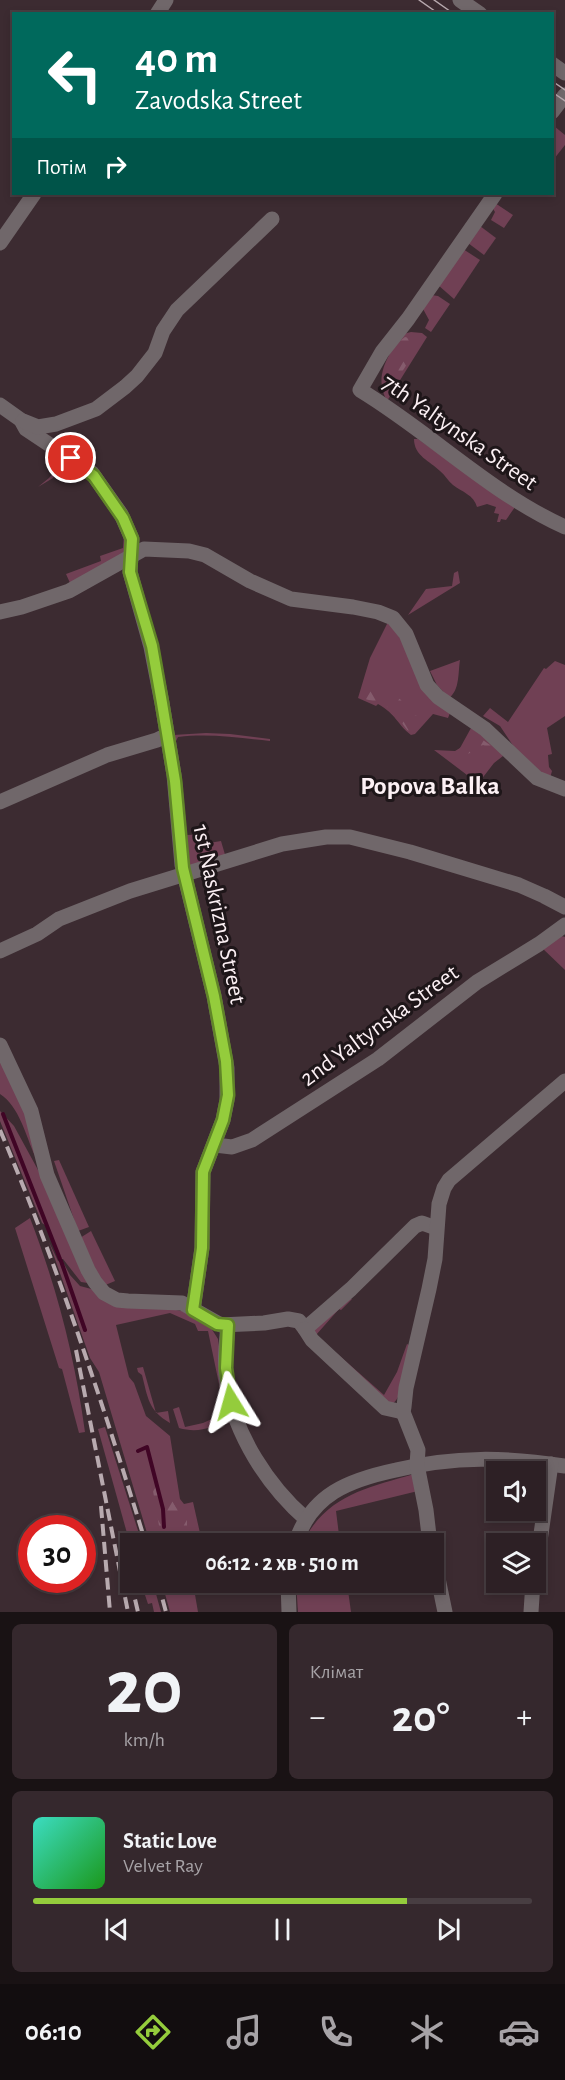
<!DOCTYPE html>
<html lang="uk">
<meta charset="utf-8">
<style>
:root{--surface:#2d2025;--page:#35282d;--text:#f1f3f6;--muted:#a7a3a7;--line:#483e42;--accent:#94cc3c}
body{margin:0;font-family:"Alegreya Sans",sans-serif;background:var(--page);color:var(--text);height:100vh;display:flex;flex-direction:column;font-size:22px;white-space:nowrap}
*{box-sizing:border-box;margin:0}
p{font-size:20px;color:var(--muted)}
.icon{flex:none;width:33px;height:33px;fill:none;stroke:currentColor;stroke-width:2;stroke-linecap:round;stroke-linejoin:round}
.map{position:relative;height:1612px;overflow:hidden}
.drawer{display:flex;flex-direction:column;gap:12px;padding:12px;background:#191214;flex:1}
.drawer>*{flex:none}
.guide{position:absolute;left:12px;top:12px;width:542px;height:183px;border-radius:0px;box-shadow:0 3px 9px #0003,0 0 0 2px var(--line);background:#00695c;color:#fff;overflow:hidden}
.buttons{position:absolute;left:486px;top:1461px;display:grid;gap:12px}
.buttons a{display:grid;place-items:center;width:60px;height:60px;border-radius:0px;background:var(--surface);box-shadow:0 3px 9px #0003,0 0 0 2px var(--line);font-size:30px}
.speed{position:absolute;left:18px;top:1515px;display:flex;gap:12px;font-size:30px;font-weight:700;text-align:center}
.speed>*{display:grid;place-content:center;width:78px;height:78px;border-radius:50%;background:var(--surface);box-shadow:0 3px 9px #0003,0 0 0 2px var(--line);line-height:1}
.speed .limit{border:9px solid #d22;background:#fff;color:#111}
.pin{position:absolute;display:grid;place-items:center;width:51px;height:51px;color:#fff;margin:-26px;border:3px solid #fff;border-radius:50%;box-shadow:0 2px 6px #0007}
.me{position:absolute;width:66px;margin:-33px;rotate:352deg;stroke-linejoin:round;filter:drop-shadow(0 0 4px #0008)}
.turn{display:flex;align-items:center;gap:21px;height:126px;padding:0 24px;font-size:27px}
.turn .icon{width:78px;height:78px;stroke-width:2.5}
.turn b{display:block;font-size:42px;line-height:51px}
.then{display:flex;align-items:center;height:57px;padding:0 24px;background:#0003;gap:12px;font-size:22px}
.big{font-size:45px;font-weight:700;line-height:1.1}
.drawer .widget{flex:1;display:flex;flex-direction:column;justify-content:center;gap:9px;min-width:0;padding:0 21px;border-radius:9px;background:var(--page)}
.drawer .dial{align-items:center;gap:0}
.dial b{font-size:78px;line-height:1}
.song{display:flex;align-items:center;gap:18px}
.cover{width:72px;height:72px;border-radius:9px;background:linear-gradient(135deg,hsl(170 70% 55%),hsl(120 70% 35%))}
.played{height:6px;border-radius:3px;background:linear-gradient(90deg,var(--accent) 75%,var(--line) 75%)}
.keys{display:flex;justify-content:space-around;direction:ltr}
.heat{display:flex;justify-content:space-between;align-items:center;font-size:33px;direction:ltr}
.drawer .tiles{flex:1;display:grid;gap:12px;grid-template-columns:1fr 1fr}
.widget:last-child{grid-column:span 2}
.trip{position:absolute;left:120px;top:1533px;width:324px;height:60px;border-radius:0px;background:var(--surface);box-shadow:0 3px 9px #0003,0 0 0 2px var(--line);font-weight:700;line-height:60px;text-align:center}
.tab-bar{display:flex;height:96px;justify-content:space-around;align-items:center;background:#120d0f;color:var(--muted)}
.tab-bar .icon{width:42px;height:42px}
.tab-bar .on{color:var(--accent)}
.tab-bar b{font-size:27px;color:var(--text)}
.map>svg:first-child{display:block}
</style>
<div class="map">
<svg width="565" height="1612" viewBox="0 0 565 1612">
<defs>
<pattern id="forest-firs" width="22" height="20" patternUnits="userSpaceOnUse" patternTransform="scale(1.5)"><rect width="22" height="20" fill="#704054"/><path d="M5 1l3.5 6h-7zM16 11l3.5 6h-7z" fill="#855c6d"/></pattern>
</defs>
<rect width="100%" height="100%" fill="#3c2b31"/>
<g fill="#704054">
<polygon points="554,126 565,135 565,145 554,159 552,158 552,129"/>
<polygon points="495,203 513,215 504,228 491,220 495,212 492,207"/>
<polygon points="480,226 496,238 484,255 468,243"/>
<polygon points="463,249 480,260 454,299 438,285"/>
<polygon points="431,295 438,296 450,304 431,332 425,328 429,320 422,307"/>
<path d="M 411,332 L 422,333 L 427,337 L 387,401 C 373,376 388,355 403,334 Z"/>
<path d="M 414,439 L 418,439 L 515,507 L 506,520 L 501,519 L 500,522 L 497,522 L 499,514 L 494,513 L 496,507 L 487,504 L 477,507 C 474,495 462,492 453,485 C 448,481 445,475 440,471 C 430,461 414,456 414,439 Z"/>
<polygon points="62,462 82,469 62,481 56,473 53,478 38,487 49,478"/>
<polygon points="124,534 127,552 70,583 66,574 101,561 100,556 123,548"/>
<polygon points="458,571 460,583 408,615 426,589 452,586 454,573"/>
<path d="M 388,622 L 390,623 L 450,713 L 448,718 L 433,714 L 415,734 L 411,735 C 396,723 397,715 378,704 L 376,706 L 358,698 L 370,658 Z"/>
<path d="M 460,660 C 458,672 460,690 449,698 L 437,685 L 430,671 Z"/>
<polygon points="555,661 565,665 565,716 547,728 552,754 548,755 549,767 552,771 550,778 545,776 514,747 500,726 483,716 490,708 508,722 544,668 546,669"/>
<path d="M 471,728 C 481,735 500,743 503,756 L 494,763 L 477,785 L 472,783 L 473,781 L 471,778 L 434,750 L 455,751 L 460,748 Z"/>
<path d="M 206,733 L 230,734 L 270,739 L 270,741 C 239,738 209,733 178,737 L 176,741 L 173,735 Z"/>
<polygon points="207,834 209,843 221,841 226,858 190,868 184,849 188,847 187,835"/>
<polygon points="558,935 565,937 565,970 540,946"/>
<path d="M 0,1054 L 26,1102 L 35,1156 C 26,1136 19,1106 0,1094 Z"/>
<polygon points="0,1111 14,1126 43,1179 88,1283 81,1282 63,1259 60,1259 45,1225 42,1223 0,1121"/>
<polygon points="59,1160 89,1227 78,1231 54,1161"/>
<path d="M 30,1218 C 57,1288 75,1358 85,1432 L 79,1433 L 62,1369 L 59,1368 L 15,1228 Z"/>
<polygon points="91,1231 115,1281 103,1286 80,1238"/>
<path d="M 49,1242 L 58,1261 L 64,1264 L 70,1275 L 80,1286 L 164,1308 L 182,1311 L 200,1318 L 211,1328 L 218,1339 L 228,1412 L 227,1418 C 214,1429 196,1433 179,1428 L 173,1409 L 179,1407 L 185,1427 L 203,1423 L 225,1413 L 208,1331 L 198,1331 L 195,1324 L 170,1313 L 116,1325 L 129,1377 L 134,1383 L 146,1416 L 170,1436 L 180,1499 L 184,1504 L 193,1502 L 202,1542 L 211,1542 L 211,1543 L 150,1543 L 99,1372 L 90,1358 Z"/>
<path d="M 346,1297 L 352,1299 L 341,1310 L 339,1309 L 316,1335 L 384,1395 L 397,1372 L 407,1344 L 409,1345 C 407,1359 404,1398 392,1404 L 383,1400 L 310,1332 Z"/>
<path d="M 143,1367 L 156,1413 L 168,1411 L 170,1423 C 148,1410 148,1398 142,1375 L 138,1372 L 137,1368 Z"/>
<polygon points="105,1427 142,1543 130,1544 98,1429"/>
<path d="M 414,1474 L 418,1491 L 336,1511 L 340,1543 L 302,1544 C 326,1495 367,1488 414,1474 Z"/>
<polygon points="141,1583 153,1583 161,1612 154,1612 152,1603 148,1604"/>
<polygon points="162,1583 193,1583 198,1612 170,1612"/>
<polygon points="296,1583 347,1583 351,1612 298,1612"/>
</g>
<g fill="url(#forest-firs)">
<path d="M 405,337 L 417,340 L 420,344 L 387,395 L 385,393 L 385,387 L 396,369 C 395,355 392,346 405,337 Z"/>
<path d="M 370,672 L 386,692 L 394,695 L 401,700 L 407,713 L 424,718 L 414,732 L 410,733 C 401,724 397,711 384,705 C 377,701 369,701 361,697 L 362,689 L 367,685 L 366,675 Z"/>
<polygon points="470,731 490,745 494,751 483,745 481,747 485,755 470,753 459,757 459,761 477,773 477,777 440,752 457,751 464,744"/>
<polygon points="156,1483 162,1484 176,1507 187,1517 187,1543 162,1543 152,1485"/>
</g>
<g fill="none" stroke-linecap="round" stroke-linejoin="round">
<g stroke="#400525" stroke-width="4">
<polyline points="3,1114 60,1259"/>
<polyline points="61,1261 85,1330"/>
<polyline points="138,1451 147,1447 163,1509 164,1527"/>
</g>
<g stroke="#70676a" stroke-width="15">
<polyline points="460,0 480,14"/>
<polyline points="157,14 166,0"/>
<polyline points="552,64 565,73"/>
<polyline points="552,112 565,95"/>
<path d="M 495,194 L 408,319 L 382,352 L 360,390 C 431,433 490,493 565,527"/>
<polyline points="0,243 34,194"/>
<polyline points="0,405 21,420 26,429 92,473 121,514 132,539 130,572 151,647 162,703 174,775 182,865 214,996 227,1068 227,1100 223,1120 203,1172 202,1248 193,1310"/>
<polyline points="23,421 38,427 56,424 96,409 125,387 137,376 155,353 163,331 177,310 272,219"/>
<polyline points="0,612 22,607 69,591 144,549 189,551 205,555 250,581 291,599 353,607 378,612 393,618 406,634 427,685 438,697 485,729 537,778 565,789"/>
<polyline points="0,802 107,755 157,740 167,735"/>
<polyline points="0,951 37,934 59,919 130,891 282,844 326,837 350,837 410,852 519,885 544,896 565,907"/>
<polyline points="0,1045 31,1111 47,1175 88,1270 95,1282 104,1293 117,1300 128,1301 182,1303 221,1325 264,1323 288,1319 299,1321 305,1329 351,1289 415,1226 422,1223 436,1228"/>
<polyline points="215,1145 232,1147 252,1140 378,1059 477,982 539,944 565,925"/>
<path d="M 228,1325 C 226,1345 224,1365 227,1385 C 235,1435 268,1486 306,1519"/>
<polyline points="305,1329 312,1340 385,1408 403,1412"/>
<path d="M 295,1544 C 311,1494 349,1480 396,1470 C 454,1456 507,1457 565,1466"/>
<polyline points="430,1544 426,1510 417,1465 418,1450 403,1412 404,1407 406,1388 429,1289 435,1259 439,1204 444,1188 449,1180 565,1081"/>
<polyline points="434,1559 445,1612"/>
<polyline points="536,1569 551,1464"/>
<polyline points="288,1582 289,1612"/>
<polyline points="531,1612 533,1582"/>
</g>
<g stroke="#b8aaaf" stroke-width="1.5">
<polyline points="419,0 439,14"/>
<polyline points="434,0 454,14"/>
<polyline points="552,81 565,90"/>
<polyline points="552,92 565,101"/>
</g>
<g stroke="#b8aaaf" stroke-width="4" stroke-dasharray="12 6" stroke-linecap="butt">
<path d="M 0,1130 C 57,1264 103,1404 146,1544"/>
<polyline points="76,1350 128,1612"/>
<polyline points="101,1506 110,1612"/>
<polyline points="131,1582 138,1612"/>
<polyline points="158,1582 166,1612"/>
</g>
</g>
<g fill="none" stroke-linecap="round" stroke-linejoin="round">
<defs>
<polyline id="route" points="71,458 94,476 123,518 132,539 130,572 152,646 162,703 175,781 183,868 214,996 226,1061 228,1095 223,1120 203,1172 202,1248 193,1310 217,1324 228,1325 226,1368 231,1402"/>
</defs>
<use href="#route" stroke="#608527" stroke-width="15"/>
<use href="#route" stroke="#94cc3c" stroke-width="10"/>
</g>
<g text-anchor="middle" stroke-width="6" stroke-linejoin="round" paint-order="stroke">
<g font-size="24" fill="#fcf0f4" stroke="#1e1619">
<text transform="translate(460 432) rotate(35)" y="8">7th Yaltynska Street</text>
<text transform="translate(220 914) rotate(78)" y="8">1st Naskrizna Street</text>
<text transform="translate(379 1025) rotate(-36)" y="8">2nd Yaltynska Street</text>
</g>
<g font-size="26" font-weight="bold" fill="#fcf0f4" stroke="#1e1619">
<text x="430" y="794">Popova Balka</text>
</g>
</g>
</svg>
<div class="buttons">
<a><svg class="icon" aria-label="sound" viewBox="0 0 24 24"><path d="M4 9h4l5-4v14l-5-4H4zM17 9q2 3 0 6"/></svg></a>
<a><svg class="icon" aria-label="layers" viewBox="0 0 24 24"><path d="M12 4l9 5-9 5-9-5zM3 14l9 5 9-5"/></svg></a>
</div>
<div class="speed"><div class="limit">30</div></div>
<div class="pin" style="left:71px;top:458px;background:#d93025"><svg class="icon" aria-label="arrive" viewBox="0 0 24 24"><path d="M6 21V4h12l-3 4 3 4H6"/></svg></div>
<svg class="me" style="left:231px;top:1402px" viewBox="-20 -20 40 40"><path d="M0-17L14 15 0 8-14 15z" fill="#94cc3c" stroke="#fff" stroke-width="4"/></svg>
<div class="trip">06:12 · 2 хв · 510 m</div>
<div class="guide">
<div class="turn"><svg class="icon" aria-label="left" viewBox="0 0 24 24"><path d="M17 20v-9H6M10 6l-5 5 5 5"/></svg><div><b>40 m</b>Zavodska Street</div></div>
<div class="then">Потім<svg class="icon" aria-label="right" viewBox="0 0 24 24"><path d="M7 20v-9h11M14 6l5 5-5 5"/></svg></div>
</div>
</div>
<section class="drawer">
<div class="tiles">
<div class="widget dial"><b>20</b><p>km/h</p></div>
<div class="widget"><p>Клімат</p>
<div class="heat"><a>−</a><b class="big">20°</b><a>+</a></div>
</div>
<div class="widget">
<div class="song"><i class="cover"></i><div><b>Static Love</b><p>Velvet Ray</p></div></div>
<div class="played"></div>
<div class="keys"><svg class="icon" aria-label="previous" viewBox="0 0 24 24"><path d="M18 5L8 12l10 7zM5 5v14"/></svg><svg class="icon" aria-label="pause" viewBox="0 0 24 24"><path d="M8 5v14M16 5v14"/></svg><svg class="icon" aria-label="next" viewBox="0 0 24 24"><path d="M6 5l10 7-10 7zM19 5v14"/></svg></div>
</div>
</div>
</section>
<nav class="tab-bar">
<b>06:10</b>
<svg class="icon on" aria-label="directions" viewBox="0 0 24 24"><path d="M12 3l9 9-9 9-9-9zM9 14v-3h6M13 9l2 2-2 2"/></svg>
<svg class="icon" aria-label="music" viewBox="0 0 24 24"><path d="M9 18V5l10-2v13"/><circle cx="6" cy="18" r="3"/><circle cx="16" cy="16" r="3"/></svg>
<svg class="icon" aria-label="phone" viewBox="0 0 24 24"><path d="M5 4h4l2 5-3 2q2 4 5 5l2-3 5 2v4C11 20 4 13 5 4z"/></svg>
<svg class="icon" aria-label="climate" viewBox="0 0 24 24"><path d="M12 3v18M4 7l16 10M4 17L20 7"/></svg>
<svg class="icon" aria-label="car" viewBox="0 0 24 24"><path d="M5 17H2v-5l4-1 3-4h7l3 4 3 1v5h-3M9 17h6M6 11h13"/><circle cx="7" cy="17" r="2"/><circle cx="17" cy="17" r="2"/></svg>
</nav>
